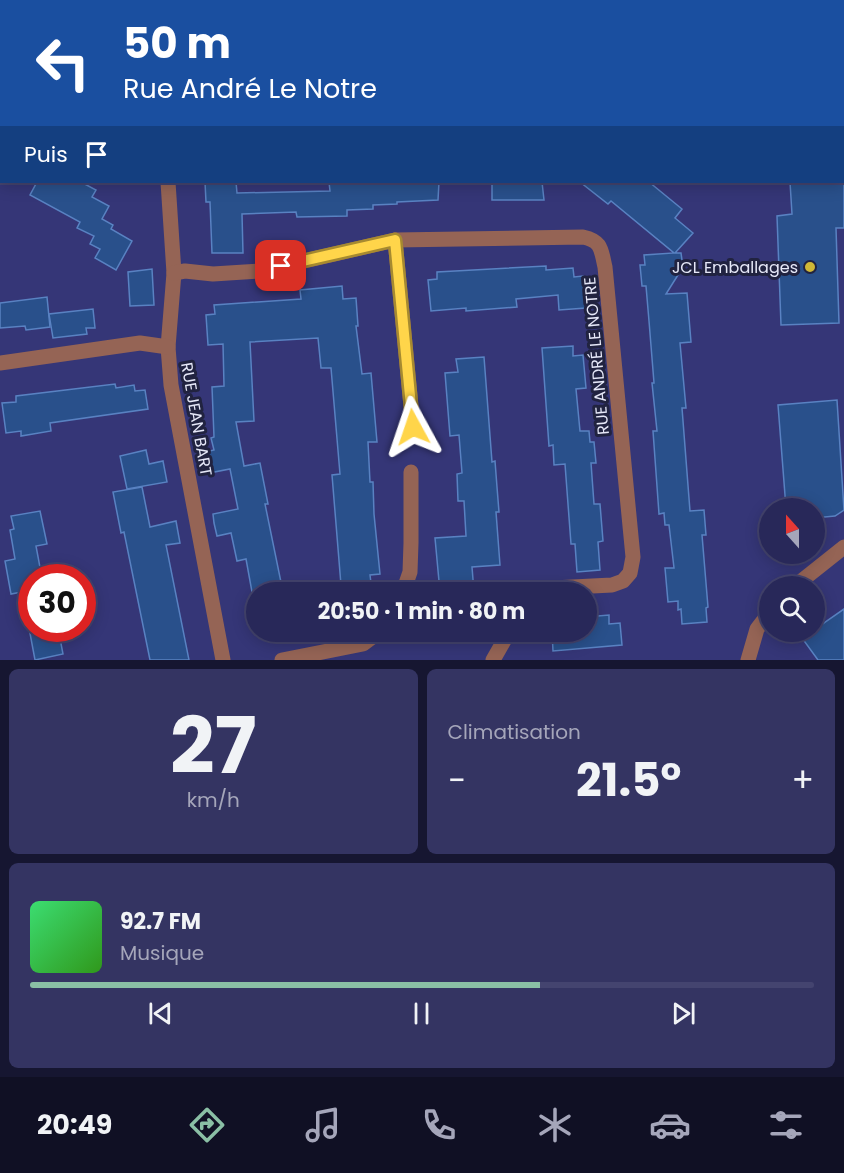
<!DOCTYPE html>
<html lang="fr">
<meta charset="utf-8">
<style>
:root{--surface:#282859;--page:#343462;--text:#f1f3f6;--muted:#a5a6ba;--line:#44446f;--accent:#8abfa5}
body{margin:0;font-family:Poppins,sans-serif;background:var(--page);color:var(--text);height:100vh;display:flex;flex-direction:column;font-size:22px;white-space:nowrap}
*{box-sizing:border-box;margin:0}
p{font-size:20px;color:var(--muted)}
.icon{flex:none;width:33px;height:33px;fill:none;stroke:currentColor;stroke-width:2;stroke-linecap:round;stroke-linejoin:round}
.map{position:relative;height:660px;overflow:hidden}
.side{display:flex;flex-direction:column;gap:9px;padding:9px;background:#161631;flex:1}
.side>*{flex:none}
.hud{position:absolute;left:0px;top:0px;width:844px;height:183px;box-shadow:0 3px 15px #0003,0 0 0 2px var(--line);background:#1a4fa0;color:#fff;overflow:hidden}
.needle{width:39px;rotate:339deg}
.buttons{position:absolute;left:759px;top:498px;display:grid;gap:12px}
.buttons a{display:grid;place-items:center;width:66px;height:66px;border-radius:50%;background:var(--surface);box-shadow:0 3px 15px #0003,0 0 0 2px var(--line);font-size:30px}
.speed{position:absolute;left:18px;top:564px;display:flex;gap:12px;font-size:30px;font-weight:700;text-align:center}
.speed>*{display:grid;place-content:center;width:78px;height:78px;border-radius:50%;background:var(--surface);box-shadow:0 3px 15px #0003,0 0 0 2px var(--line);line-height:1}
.speed .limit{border:9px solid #d22;background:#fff;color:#111}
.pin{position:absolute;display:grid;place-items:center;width:51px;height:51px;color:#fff;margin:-26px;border-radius:12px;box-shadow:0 3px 9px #0006}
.me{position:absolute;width:66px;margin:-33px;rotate:355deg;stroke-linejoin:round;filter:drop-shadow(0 0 4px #0008)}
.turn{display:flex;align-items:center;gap:21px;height:126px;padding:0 24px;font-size:27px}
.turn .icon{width:78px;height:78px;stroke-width:2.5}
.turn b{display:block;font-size:42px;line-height:51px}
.then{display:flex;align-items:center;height:57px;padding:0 24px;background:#0003;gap:12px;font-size:22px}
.big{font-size:45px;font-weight:700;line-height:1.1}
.side .tile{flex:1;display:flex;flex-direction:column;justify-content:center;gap:9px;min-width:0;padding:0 21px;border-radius:9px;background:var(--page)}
.side .dial{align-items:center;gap:0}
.dial b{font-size:78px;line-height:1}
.song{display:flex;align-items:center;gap:18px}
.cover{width:72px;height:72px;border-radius:9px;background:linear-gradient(135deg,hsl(140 70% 55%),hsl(110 70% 35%))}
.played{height:6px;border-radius:3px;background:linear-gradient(90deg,var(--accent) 65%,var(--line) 65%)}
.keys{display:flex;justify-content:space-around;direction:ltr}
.heat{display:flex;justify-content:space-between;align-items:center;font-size:33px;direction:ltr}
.side .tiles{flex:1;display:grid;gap:9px;grid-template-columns:1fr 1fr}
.tile:last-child{grid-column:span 2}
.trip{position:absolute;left:246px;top:582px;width:351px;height:60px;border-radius:30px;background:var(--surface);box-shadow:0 3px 15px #0003,0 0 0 2px var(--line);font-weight:700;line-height:60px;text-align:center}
.dock{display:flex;height:96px;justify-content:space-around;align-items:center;background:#101024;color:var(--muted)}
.dock .icon{width:42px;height:42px}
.dock .current{color:var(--accent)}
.dock b{font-size:27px;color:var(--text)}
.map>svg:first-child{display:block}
</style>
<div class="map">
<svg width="844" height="660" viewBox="0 0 844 660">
<rect width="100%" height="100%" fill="#353677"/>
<g fill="#29508b" stroke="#5982c2" stroke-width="1.5">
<polygon points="37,182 81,182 96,190 92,197 109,206 102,219 113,225 111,229 132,241 116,270 95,258 100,249 90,244 94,236 77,228 80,222 30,195"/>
<polygon points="205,182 236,182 237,193 330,191 329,182 348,182 348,184 397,184 397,182 439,182 438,200 397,202 397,204 373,205 373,209 347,210 347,216 297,217 296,212 242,214 243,253 212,253 210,202 206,202"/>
<polygon points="492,182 542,182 544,200 492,200"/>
<polygon points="580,182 649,182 682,209 675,218 693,233 675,253 681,253 683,267 666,294 687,293 691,342 680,343 686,408 682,408 690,511 704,510 706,535 702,535 708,607 706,608 707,622 682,624 681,609 678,610 678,601 668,602 665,568 674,568 669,525 665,525 664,513 659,514 653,431 657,431 652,383 654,383 649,321 646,286 642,286 640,265 645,265 644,255 674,253 611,201 608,204"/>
<polygon points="790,182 844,182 844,228 836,228 839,323 781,325 777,216 792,214"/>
<polygon points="546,266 546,270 573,268 574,277 583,276 586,308 559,310 558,295 516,299 517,307 466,311 466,308 431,311 428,280 437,279 437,272"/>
<polygon points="152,269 154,305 130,306 128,272"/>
<polygon points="342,286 343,299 356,298 358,326 356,326 362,374 371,373 377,442 368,442 370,482 373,482 374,514 380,574 370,575 371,583 341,585 332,475 340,474 331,368 321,368 318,338 250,342 254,421 236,422 244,466 260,463 268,504 265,504 283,592 252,592 246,559 237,561 231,533 217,536 214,523 213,514 238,509 230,469 204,474 201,453 214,450 211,438 214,437 212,387 224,386 223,344 208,345 206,315 215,314 214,305 301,299 300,290"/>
<polygon points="47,297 50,327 26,330 25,326 0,328 0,303"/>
<polygon points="93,309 95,328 86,328 87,334 53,338 49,314"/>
<polygon points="573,346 573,356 583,355 586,388 576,389 580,431 589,431 590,442 594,442 596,463 591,463 594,504 600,504 603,541 598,542 600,570 577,572 575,544 571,544 565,464 554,465 553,445 549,446 542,348"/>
<polygon points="484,357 492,462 495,461 497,487 499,512 496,512 500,565 472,567 474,592 440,592 435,538 466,536 464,501 458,501 457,474 462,473 459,435 450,436 445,373 458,372 456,359"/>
<polygon points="115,384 116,388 134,385 135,391 145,390 148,409 50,423 51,431 21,436 21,431 6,433 2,403 16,402 16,396"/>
<polygon points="837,400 844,510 835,516 814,518 814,508 786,508 778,405"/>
<polygon points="146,450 149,464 163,461 167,482 127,489 120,456"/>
<polygon points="142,487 150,527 176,521 180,543 166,545 189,660 150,660 124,532 121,533 113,492"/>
<polygon points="40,511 47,544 36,546 42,578 32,578 32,590 11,594 5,561 15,559 10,530 14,529 11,516"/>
<polygon points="844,609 844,660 818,660 802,638 812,632 814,632 814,630"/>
<polygon points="609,615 609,624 620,623 622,645 553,651 552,632 586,632 586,617"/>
<polygon points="29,628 58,628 63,654 35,660"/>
</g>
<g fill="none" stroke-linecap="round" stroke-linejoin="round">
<g stroke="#956455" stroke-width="15">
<polyline points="165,0 165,2"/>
<polyline points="368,2 368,0"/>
<polyline points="544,2 544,0"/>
<polyline points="0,81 2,82"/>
<polyline points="168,182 174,273 168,347 171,385 223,660"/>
<polyline points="395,240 413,427"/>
<path d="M 174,273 L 185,271 L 213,274 L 261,271 L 395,240 L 583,237 C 602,241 601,250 605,267 L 633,557 L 630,573 L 623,581 L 612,585 L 553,588 L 537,592"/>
<polyline points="0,363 140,343 168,347"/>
<polyline points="795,586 844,547"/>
<polyline points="403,592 410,572 411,543 411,472"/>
<polyline points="282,660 363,644 379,632"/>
<polyline points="493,660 509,632"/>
<polyline points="748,660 757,629 770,612"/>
</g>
</g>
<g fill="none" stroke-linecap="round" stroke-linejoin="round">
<defs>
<polyline id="route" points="281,266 395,240 413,427"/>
</defs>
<use href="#route" stroke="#a68a30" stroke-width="15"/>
<use href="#route" stroke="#ffd54a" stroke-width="10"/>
</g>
<circle fill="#cfb837" stroke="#212340" stroke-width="2" cx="810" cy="267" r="6"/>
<g text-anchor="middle" stroke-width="6" stroke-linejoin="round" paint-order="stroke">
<g font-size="16" fill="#e6e8f8" stroke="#212340" text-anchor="end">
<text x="798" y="273">JCL Emballages</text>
</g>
<g font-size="16" fill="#e6e8f8" stroke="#212340">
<text transform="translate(596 356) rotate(-95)" y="6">RUE ANDRÉ LE NOTRE</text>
<text transform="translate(197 419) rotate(80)" y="6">RUE JEAN BART</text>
</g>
</g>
</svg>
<div class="buttons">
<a><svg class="needle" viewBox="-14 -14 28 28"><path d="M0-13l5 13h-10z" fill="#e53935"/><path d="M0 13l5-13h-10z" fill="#a5a6ba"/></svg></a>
<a><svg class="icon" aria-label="search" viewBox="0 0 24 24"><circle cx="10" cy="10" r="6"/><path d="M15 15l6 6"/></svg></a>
</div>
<div class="speed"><div class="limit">30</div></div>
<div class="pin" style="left:281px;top:266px;background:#d93025"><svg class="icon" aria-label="arrive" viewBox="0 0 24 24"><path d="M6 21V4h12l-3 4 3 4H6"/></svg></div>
<svg class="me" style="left:413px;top:427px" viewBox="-20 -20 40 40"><path d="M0-17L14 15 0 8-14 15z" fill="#ffd54a" stroke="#fff" stroke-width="4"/></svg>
<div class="trip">20:50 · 1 min · 80 m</div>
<div class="hud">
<div class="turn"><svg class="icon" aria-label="left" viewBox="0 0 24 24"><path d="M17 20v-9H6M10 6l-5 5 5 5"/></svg><div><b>50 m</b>Rue André Le Notre</div></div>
<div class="then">Puis<svg class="icon" aria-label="arrive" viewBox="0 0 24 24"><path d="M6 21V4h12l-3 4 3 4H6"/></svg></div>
</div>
</div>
<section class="side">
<div class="tiles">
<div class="tile dial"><b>27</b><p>km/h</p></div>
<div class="tile"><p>Climatisation</p>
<div class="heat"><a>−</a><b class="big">21.5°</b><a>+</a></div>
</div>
<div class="tile">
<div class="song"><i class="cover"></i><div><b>92.7 FM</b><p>Musique</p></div></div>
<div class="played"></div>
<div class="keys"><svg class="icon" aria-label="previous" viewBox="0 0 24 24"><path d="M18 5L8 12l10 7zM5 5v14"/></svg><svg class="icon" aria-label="pause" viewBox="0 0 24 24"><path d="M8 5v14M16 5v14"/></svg><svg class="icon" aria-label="next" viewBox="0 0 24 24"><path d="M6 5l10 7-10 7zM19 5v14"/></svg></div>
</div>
</div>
</section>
<nav class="dock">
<b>20:49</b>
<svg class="icon current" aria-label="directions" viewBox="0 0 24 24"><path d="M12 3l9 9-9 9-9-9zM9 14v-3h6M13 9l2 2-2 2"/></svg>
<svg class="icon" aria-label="music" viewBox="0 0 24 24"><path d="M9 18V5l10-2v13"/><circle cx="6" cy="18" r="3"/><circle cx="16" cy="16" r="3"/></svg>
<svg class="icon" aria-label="phone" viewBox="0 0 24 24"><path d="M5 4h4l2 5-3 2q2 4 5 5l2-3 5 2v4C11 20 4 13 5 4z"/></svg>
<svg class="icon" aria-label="climate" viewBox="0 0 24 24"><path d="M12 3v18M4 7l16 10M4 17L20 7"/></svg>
<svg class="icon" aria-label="car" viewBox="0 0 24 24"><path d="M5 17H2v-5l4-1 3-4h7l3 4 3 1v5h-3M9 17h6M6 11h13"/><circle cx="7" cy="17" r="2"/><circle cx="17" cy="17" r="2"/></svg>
<svg class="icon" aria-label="filters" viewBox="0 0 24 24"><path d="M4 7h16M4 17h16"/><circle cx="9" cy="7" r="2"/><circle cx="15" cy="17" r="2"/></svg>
</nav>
